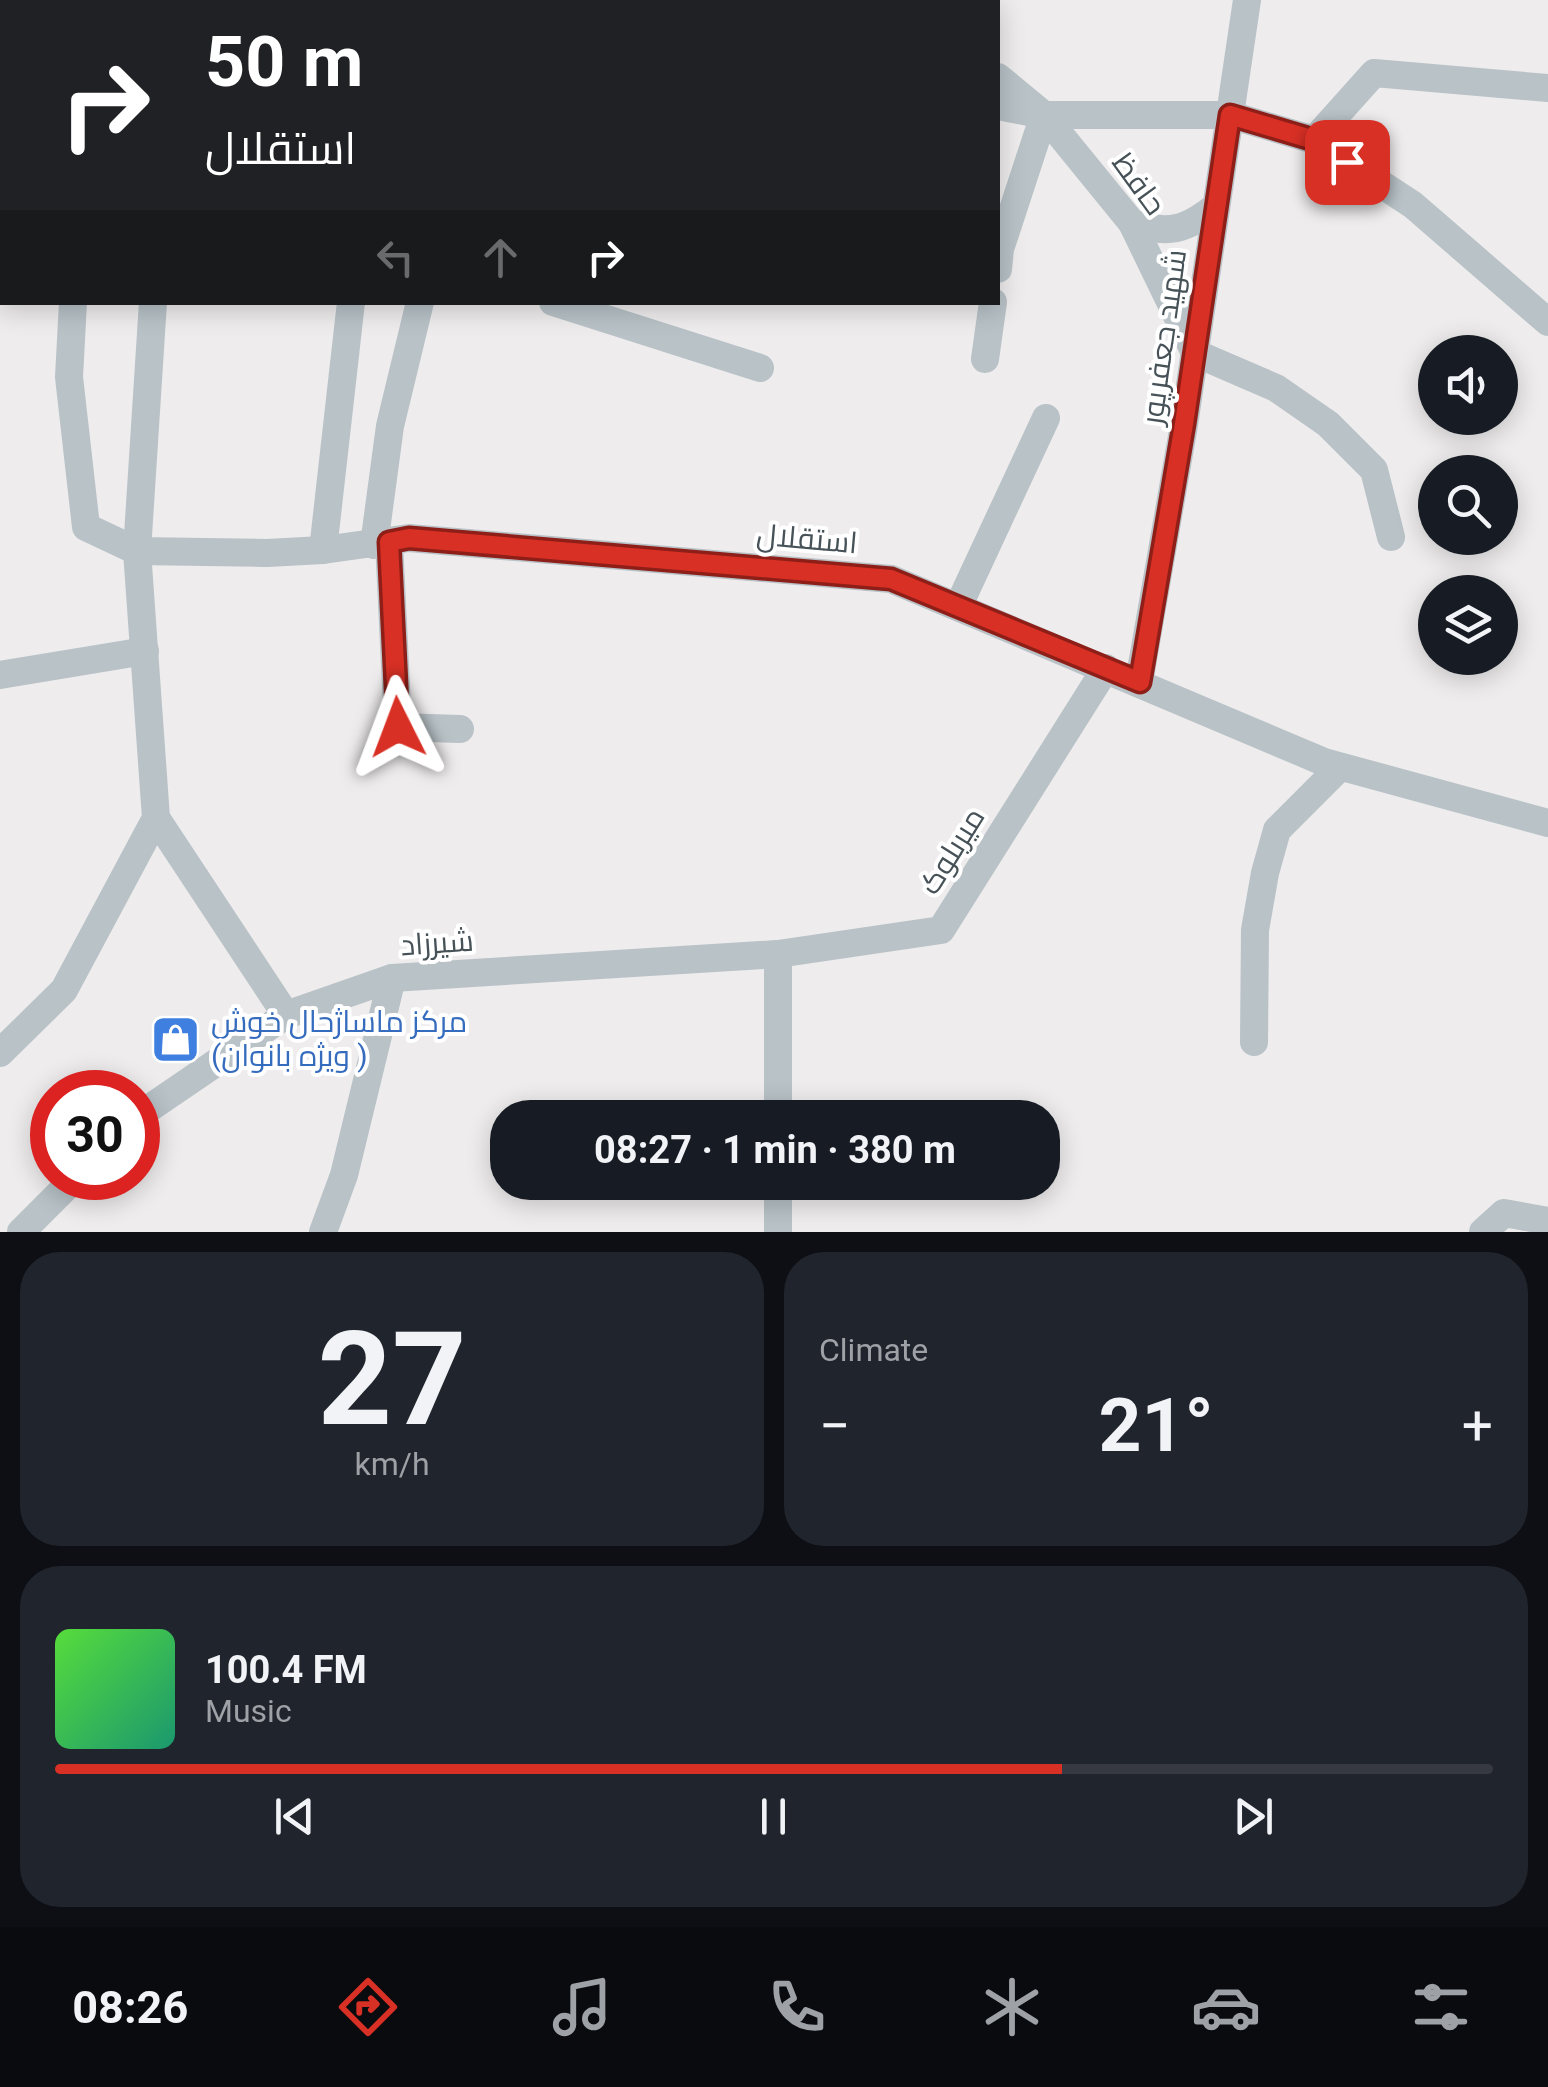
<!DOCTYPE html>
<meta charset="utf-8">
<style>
:root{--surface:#171b24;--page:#20242c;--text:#f1f3f6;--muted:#9ea1a6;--line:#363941;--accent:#d93025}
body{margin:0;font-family:Roboto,Cairo,sans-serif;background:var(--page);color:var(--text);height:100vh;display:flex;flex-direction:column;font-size:38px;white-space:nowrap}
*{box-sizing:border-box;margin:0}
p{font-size:32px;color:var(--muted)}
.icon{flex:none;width:55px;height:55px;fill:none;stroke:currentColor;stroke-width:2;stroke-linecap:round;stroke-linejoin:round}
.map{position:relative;height:1232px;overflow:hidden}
.side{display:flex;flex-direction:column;gap:20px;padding:20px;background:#0d0f14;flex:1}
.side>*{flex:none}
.banner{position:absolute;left:0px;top:0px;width:1000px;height:305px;box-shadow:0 5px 25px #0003;background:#202124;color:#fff;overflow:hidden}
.fabs{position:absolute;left:1418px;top:335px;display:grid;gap:20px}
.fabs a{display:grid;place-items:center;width:100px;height:100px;border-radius:50%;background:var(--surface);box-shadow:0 5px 25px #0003;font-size:50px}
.speed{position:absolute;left:30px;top:1070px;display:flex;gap:20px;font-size:50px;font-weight:700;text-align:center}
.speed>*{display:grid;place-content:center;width:130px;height:130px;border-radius:50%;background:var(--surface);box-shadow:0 5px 25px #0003;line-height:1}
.speed .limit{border:15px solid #d22;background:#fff;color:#111}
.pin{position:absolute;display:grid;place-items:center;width:85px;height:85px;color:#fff;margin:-42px;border-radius:20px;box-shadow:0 5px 15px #0006}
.me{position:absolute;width:110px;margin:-55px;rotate:357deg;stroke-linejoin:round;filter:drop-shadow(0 0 8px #0008)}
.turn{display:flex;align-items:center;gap:35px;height:210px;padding:0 40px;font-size:45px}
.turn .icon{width:130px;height:130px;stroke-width:2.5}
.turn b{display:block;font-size:70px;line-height:85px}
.lanes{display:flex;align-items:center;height:95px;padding:0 40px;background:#0003;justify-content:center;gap:50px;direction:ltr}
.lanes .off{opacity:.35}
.big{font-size:75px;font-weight:700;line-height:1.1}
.side .tile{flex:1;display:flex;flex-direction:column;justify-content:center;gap:15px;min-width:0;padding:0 35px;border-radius:40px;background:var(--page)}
.side .dial{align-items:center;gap:0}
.dial b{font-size:130px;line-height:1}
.song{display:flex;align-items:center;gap:30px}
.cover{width:120px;height:120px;border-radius:15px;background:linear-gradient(135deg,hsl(110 70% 55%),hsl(160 70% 35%))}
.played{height:10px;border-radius:5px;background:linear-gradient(90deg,var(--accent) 70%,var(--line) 70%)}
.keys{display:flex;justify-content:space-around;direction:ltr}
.heat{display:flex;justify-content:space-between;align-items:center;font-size:55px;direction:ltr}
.side .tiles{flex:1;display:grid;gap:20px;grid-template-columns:1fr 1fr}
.tile:last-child{grid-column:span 2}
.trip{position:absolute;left:490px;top:1100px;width:570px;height:100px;border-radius:40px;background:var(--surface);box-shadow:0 5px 25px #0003;font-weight:700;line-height:100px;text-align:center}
.tabs{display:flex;height:160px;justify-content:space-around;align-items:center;background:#090b0e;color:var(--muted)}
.tabs .icon{width:70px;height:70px}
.tabs .current{color:var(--accent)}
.tabs b{font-size:45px;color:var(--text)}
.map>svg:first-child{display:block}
</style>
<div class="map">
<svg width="1548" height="1232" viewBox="0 0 1548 1232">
<rect width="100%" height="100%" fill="#eeecec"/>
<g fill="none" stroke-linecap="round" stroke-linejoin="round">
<g stroke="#b8c2c7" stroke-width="28">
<polyline points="51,0 52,2"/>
<polyline points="903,0 906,2"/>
<polyline points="385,2 385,0"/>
<polyline points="478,2 483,2"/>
<polyline points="566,2 567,0"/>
<polyline points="998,77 1044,115 1132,223 1195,353"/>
<polyline points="0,99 2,99"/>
<polyline points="998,106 1044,115 1230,115 1314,140 1413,205 1548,322"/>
<polyline points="1314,140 1374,73 1548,88"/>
<path d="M 1132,223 C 1168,235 1187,230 1216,206"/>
<polyline points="0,258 2,258"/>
<polyline points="998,269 1000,249 1044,115"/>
<polyline points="73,302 69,377 86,527 137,551 267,553 323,550 409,538 891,579 1324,762 1548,823"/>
<polyline points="553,302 760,368"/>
<polyline points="1195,353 1276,388 1328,424 1374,470 1391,537"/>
<polyline points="985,359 993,302"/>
<polyline points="389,542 398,727 460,729"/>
<polyline points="374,545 390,426 420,302"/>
<polyline points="323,550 351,302"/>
<polyline points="958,607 1046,418"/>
<polyline points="0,675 145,651"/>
<polyline points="1139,682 1184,425 1247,0"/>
<polyline points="156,818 286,1015"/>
<polyline points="1254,1042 1255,930 1265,873 1277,830 1340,767"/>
<polyline points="0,1053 64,990 156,818 137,551 153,302"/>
<polyline points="138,1116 286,1015 392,978 778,954 941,930 1106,668"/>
<polyline points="778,1118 778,954"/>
<polyline points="21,1232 75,1178"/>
<polyline points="323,1232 344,1175 392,978"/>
<polyline points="778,1232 778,1182"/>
<polyline points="1483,1232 1504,1213 1548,1221"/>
</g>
</g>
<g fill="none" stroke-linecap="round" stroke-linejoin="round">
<defs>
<polyline id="route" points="398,727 389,542 409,538 891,579 1140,682 1184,424 1230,115 1314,140 1347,162"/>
</defs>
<use href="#route" stroke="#8d1f18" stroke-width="25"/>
<use href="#route" stroke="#d93025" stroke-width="18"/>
</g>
<defs>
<symbol id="shop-square" viewBox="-11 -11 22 22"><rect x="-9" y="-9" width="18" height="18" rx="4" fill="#3f7fe0" stroke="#fff"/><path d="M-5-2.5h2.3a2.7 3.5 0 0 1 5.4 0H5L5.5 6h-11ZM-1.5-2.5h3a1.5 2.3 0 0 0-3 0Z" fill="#fff"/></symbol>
</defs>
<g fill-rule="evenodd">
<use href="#shop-square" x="148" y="1012" width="55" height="55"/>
</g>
<g text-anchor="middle" stroke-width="8" stroke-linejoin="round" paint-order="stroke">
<g font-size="30" fill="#465257" stroke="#fff">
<text transform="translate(1139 184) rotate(54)" y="10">حافظ</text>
<text transform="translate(1164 337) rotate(-82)" y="10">شهید جعفرپور</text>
<text transform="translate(807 539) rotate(5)" y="10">استقلال</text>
<text transform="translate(952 851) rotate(-58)" y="10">میربلوک</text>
<text transform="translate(437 943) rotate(-4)" y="10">شیرزاد</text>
</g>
<g font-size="30" fill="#366cbe" stroke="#fff" text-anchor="start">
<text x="211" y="1032">مرکز ماساژحال خوش<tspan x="211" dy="34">(ویژه بانوان )</tspan></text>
</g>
</g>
</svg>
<div class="fabs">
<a><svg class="icon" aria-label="sound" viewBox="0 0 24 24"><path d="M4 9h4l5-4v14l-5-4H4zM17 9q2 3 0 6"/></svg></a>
<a><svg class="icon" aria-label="search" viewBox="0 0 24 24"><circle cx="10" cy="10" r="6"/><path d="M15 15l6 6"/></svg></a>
<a><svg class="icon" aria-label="layers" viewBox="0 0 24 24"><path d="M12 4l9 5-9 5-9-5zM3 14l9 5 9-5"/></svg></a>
</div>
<div class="speed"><div class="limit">30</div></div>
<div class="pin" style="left:1347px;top:162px;background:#d93025"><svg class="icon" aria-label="arrive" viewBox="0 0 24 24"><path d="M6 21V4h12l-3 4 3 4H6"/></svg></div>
<svg class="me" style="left:398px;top:727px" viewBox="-20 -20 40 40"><path d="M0-17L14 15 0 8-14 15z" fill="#d93025" stroke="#fff" stroke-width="4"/></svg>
<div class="trip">08:27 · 1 min · 380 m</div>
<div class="banner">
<div class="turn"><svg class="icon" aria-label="right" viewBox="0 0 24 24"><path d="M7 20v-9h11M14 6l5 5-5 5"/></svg><div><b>50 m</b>استقلال</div></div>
<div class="lanes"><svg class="icon off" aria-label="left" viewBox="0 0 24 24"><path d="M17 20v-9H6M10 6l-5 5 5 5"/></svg><svg class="icon off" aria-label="ahead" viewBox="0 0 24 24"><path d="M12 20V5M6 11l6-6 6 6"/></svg><svg class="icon" aria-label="right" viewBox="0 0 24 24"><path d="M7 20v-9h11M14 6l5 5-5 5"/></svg></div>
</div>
</div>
<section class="side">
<div class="tiles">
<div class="tile dial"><b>27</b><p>km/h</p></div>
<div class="tile"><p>Climate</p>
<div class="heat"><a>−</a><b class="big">21°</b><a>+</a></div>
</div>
<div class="tile">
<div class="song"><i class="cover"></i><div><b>100.4 FM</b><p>Music</p></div></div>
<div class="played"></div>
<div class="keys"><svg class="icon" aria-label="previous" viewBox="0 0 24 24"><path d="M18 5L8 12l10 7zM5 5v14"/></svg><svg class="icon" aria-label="pause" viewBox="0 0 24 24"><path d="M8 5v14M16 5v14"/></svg><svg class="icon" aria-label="next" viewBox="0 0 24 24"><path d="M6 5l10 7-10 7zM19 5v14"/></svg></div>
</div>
</div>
</section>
<nav class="tabs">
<b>08:26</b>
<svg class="icon current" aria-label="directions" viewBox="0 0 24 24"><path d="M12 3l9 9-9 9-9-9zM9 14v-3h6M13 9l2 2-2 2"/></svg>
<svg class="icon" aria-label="music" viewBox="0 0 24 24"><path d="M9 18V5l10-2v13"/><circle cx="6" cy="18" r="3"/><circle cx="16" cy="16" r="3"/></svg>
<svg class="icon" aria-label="phone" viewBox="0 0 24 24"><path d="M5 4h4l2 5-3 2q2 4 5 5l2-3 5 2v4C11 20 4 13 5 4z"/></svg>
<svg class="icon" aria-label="climate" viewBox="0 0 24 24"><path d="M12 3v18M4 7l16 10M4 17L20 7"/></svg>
<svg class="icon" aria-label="car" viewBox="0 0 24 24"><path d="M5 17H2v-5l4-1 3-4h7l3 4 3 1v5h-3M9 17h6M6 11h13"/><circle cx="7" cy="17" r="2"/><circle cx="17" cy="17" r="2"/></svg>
<svg class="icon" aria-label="filters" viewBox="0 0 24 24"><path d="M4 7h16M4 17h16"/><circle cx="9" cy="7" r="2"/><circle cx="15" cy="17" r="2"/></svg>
</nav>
